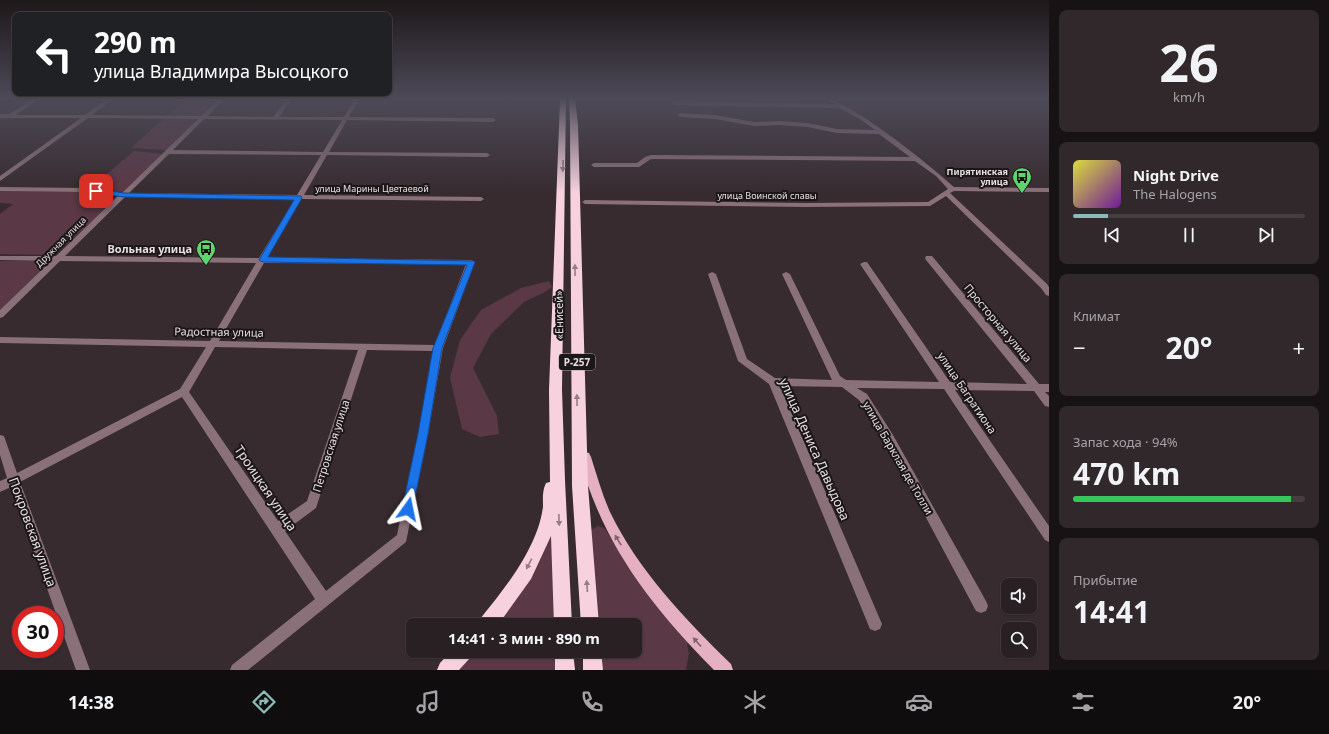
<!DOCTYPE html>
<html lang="ru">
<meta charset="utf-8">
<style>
:root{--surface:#292023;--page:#31282b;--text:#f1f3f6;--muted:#a5a3a6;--line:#453e41;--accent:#8bbbb9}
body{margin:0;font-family:"Noto Sans",sans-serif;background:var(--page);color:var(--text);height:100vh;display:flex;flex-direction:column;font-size:15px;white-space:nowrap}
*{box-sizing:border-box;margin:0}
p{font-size:13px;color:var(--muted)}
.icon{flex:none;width:22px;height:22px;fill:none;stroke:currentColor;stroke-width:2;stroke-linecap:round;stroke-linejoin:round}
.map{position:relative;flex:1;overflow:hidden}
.details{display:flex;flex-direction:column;gap:10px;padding:10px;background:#171213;width:280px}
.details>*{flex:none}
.hud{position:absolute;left:12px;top:12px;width:380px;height:84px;border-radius:8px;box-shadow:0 1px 3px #0004,0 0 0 1px var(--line);background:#202124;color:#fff;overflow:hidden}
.controls{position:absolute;left:1001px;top:578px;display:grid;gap:8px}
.controls a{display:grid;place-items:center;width:36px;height:36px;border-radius:8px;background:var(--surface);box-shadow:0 1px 3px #0004,0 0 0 1px var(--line);font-size:20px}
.speed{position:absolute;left:12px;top:606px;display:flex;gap:8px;font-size:20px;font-weight:700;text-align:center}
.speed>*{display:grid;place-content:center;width:52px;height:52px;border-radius:50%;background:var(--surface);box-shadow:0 1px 3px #0004,0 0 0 1px var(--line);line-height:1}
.speed .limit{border:6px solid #d22;background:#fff;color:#111}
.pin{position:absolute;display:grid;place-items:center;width:34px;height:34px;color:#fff;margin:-17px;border-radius:8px;box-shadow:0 2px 6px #0006}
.me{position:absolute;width:44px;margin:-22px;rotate:12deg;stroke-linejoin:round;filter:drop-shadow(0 0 3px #0008)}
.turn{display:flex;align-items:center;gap:14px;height:84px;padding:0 16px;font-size:18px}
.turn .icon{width:52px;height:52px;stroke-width:2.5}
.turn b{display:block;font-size:28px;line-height:34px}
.big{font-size:30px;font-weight:700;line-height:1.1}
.details .widget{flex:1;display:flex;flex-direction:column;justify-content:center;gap:6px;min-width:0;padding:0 14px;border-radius:8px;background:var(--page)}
.details .dial{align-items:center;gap:0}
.dial b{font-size:52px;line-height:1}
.song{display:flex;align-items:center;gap:12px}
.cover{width:48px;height:48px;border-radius:6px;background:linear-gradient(135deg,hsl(60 70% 55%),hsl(280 70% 35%))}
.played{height:4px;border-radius:2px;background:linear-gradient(90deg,var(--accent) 15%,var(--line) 15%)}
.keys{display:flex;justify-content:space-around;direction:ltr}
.heat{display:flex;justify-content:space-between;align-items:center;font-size:22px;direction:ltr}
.charge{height:6px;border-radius:3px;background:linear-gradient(90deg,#34c759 94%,var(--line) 0)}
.trip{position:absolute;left:406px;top:618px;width:236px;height:40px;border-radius:8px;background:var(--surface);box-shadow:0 1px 3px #0004,0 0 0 1px var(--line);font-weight:700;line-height:40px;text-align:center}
.menu{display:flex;height:64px;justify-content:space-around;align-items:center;background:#100d0e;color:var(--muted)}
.menu .icon{width:28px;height:28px}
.menu .current{color:var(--accent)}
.menu b{font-size:18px;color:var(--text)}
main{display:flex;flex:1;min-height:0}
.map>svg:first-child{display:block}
</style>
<main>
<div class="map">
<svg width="1049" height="670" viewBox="0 0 1049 670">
<rect width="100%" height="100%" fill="#372b2f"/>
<g fill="#5a3845">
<path d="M 187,99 L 218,99 C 213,104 208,112 202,115 C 199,117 172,115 166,116 Z"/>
<polygon points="163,119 197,119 167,150 131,148"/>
<polygon points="134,151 164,154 123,192 89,189"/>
<polygon points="0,191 81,192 115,198 99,215 54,255 0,254 0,214 13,204 0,203"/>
<polygon points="0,261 45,261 45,269 0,311"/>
<polygon points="549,281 552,287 545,292 524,302 491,334 473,368 497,416 499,434 480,437 462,429 450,378 460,340 481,310 521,288"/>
<polygon points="598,526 604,528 628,564 689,641 687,645 689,653 686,670 601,670 599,651 635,651 635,625 596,625 591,530"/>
<polygon points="555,528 559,625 493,625"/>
<polygon points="471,651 560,651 560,670 454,670"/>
</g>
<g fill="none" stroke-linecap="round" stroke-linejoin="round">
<g fill="#897079" fill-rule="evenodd">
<path d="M 33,99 L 39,99 L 16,115 L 85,115 L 107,99 L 113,99 L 92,115 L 201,116 L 219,99 L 224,99 L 208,116 L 273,117 L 287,99 L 292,99 L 279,117 L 344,117 L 354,99 L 359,99 L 349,117 L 493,118 L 496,120 L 493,122 L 347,120 L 329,152 L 487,153 L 490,155 L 487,157 L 327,155 L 304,195 L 481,197 L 484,199 L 481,201 L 301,199 L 267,258 L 471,260 L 475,262 L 443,348 L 428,434 L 406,542 L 248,670 L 230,670 L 232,665 L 315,599 L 182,397 L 20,482 L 90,670 L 76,670 L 11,487 L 0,492 L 0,481 L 7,478 L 0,455 L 0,435 L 4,436 L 5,439 L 17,473 L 180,389 L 206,347 L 0,343 L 0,337 L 210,341 L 256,263 L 60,261 L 3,317 L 0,318 L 0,310 L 51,261 L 0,260 L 0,256 L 56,256 L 118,196 L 84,192 L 0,191 L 0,187 L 84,188 L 122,193 L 198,119 L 88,118 L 0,181 L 0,176 L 81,118 L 0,118 L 0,114 L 9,114 ZM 204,119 L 342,120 L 323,152 L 173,150 ZM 169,154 L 321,155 L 297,195 L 129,193 ZM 125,197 L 295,199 L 259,258 L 65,256 ZM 264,263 L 466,264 L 435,345 L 219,341 ZM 215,347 L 358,350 L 307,501 L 278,521 L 189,392 ZM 367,350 L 433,351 L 418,434 L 397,535 L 326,591 L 285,531 L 316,508 Z"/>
<path d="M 826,99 C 848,99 935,169 954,187 L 1049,188 L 1049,192 L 954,191 L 950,193 L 1047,284 L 1049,287 L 1049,296 L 1046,295 L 1041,288 L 946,196 L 930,206 L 807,207 L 585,204 L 582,202 L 585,200 L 807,203 L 928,202 L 948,189 L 936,176 L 915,161 L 651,159 L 639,167 L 594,167 L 591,165 L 594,163 L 637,163 L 645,157 L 651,155 L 910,157 L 879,134 L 837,133 L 808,127 L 780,125 L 754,126 L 715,119 L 680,117 L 677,115 L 680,113 L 715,115 L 754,122 L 780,121 L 808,123 L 837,129 L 875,130 L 860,119 L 839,108 L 674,105 L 671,103 L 674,101 L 834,104 Z"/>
<polygon points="926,256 932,256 1039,384 1049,384 1049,392 1045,392 1049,396 1049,407 1045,406 1034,391 955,390 1049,526 1049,542 1045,540 944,389 857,388 867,394 893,435 986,601 988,606 986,611 981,613 976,611 885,441 859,400 842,387 780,386 882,624 880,629 875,631 870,629 769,384 738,361 708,274 712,272 716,274 747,359 775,378 832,380 782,274 786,272 790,274 840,376 846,380 939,382 860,264 864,262 867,262 950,382 1027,384 926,260 925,258"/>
</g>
<path fill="#e4b0c2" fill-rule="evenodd" d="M 585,452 L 589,453 L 591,457 C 597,476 602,494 610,512 C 638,570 685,619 731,664 L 733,670 L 714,670 C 651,606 603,545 579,457 L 581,453 Z"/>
<g fill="#f8d1de" fill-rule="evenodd">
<path d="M 560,99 L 566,99 L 562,390 L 565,480 L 572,625 L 554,625 L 551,536 L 531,579 L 498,625 L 477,625 L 480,619 C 502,592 526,562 538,528 C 540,522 542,514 543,507 C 543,499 542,491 546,483 L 550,482 L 549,390 Z"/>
<polygon points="569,99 575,99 578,125 588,486 599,625 581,625 572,486 570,125"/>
<polygon points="451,651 472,651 470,658 459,670 437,670 440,663"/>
<polygon points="555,651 573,651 575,670 555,670"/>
<polygon points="583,651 601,651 603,670 583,670"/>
</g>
</g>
<defs><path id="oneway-solid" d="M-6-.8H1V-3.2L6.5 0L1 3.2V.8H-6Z"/></defs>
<g fill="#957d84">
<use href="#oneway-solid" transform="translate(563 166) rotate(92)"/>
<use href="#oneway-solid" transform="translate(575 270) rotate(-91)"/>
<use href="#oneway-solid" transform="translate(577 400) rotate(-91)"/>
<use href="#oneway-solid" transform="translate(559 520) rotate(88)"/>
<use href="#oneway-solid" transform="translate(529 564) rotate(117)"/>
<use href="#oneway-solid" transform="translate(587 586) rotate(-94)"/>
</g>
<g fill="#80636c">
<use href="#oneway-solid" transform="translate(618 540) rotate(-121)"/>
<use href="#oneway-solid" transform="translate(697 642) rotate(-132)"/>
</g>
<linearGradient id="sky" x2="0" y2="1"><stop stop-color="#1e181a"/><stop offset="0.51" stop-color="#4d4a58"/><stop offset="1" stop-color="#4d4a58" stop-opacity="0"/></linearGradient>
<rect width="1049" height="193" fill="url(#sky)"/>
<polygon fill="#1a73e8" stroke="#114b97" points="96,189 124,193 301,196 302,198 268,257 474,261 475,262 442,348 428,434 412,512 408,514 404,512 402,509 418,434 433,348 467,265 263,262 259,260 294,200 124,197 94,193 93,191"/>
<defs>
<symbol id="bus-pin" viewBox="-11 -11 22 30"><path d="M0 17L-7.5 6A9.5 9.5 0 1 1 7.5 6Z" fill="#5ed56c" stroke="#1b1617"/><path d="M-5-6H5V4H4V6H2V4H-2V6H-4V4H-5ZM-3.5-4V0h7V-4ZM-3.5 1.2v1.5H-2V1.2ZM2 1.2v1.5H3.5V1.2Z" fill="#111"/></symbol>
</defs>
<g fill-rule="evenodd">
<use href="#bus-pin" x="1011" y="166" width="22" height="30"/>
<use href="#bus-pin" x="195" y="238" width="22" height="30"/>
</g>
<g text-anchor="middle" stroke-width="4" stroke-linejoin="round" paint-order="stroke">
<g font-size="9" font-weight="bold" fill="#e6dee0" stroke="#1b1617" text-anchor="end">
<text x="1008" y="175">Пирятинская<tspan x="1008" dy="10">улица</tspan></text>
</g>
<g font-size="9" fill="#e6dee0" stroke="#1b1617">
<text x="372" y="192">улица Марины Цветаевой</text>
<text x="767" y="199">улица Воинской славы</text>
<text transform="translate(61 242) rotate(-45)" y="3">Дружная улица</text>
</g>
<rect fill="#1b1617" stroke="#a9a2a4" stroke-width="1" x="559" y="354" width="36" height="16" rx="3"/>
<g font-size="10" font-weight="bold" fill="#e6dee0">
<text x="577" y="366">Р-257</text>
</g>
<g font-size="11" font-weight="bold" fill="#e6dee0" stroke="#1b1617" text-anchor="end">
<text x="192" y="253">Вольная улица</text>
</g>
<g font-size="11" fill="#e6dee0" stroke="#1b1617">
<text transform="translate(559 315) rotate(-91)" y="4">«Енисей»</text>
<text transform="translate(998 323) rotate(50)" y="4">Просторная улица</text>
<text transform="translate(219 332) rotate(1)" y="4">Радостная улица</text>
<text transform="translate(967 393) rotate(56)" y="4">улица Багратиона</text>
<text transform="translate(331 446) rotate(-72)" y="4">Петровская улица</text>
<text transform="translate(898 458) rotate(60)" y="4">улица Барклая де Толли</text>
</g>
<g font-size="13" fill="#e6dee0" stroke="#1b1617">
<text transform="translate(815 449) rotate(66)" y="5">улица Дениса Давыдова</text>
<text transform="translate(266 488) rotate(56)" y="5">Троицкая улица</text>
<text transform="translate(33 532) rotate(70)" y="5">Покровская улица</text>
</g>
</g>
</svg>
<div class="controls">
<a><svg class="icon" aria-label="sound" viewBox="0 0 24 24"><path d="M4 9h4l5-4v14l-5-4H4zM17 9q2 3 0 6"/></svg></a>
<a><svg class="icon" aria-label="search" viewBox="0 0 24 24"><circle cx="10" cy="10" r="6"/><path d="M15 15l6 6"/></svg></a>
</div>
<div class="speed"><div class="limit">30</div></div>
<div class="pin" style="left:96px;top:191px;background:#d93025"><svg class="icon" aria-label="arrive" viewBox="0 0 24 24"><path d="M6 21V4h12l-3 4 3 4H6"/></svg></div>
<svg class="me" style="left:408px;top:509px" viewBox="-20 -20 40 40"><path d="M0-17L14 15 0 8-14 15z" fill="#1a73e8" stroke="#fff" stroke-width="4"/></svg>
<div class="trip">14:41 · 3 мин · 890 m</div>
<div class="hud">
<div class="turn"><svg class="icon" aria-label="left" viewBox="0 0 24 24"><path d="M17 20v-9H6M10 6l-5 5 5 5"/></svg><div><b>290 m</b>улица Владимира Высоцкого</div></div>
</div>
</div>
<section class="details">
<div class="widget dial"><b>26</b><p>km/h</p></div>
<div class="widget">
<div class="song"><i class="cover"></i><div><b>Night Drive</b><p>The Halogens</p></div></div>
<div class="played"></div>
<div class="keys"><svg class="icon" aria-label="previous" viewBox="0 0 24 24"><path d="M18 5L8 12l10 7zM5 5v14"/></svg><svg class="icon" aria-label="pause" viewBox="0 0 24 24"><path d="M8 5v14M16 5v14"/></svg><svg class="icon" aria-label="next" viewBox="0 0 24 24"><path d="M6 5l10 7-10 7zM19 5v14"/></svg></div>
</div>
<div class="widget"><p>Климат</p>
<div class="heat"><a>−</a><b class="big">20°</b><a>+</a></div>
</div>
<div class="widget"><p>Запас хода · 94%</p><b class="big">470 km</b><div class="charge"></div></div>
<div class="widget"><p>Прибытие</p><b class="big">14:41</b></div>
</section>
</main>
<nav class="menu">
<b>14:38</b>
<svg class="icon current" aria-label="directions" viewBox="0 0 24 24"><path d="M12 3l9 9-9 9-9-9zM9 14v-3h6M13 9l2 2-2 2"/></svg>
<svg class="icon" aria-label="music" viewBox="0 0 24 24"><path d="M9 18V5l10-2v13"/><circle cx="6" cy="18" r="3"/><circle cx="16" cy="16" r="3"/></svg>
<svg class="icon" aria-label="phone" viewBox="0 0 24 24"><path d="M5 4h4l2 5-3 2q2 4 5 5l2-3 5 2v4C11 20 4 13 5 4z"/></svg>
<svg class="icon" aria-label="climate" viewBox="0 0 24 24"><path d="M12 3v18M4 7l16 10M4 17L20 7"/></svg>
<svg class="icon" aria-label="car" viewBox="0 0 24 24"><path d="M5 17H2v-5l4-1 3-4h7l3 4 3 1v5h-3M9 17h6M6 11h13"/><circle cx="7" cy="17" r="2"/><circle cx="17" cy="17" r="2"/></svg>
<svg class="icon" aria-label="filters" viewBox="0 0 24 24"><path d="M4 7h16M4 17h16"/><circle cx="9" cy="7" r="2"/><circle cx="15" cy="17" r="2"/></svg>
<b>20°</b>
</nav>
